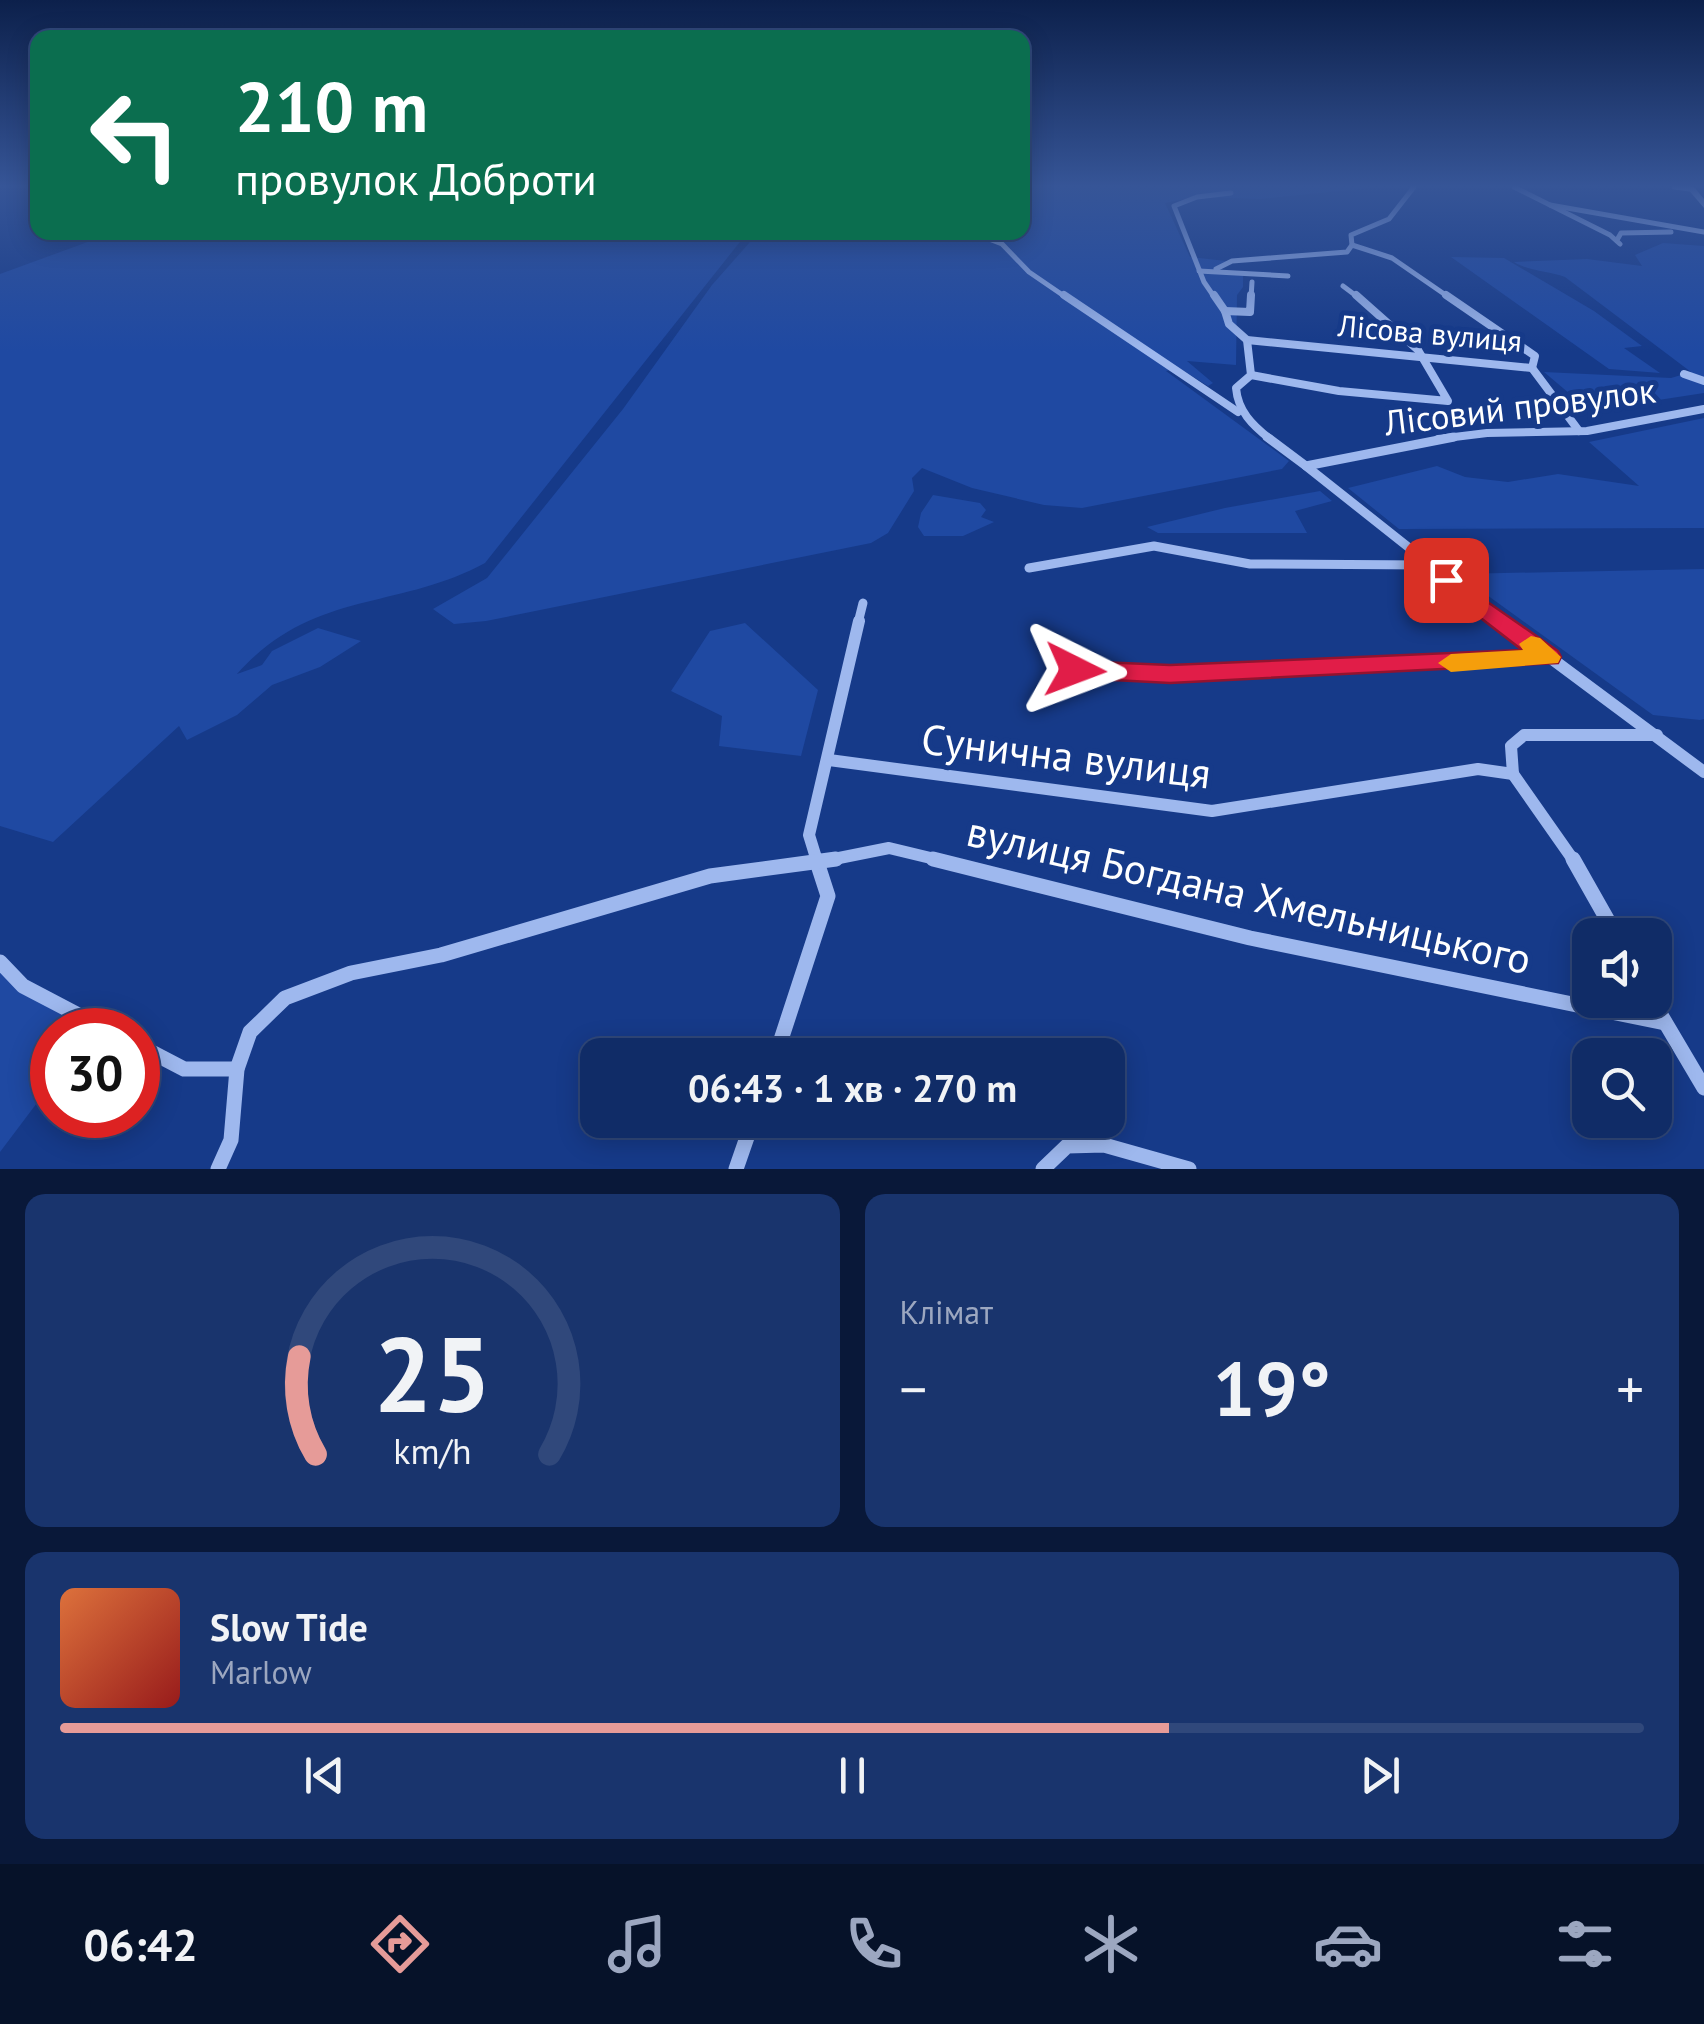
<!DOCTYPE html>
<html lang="uk">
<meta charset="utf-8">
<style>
:root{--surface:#102c67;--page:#19346d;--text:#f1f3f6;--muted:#9ca7c0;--line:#30487b;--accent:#e69b98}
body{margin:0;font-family:"PT Sans",sans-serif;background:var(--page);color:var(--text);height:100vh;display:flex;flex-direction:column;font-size:38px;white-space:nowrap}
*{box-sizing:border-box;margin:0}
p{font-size:32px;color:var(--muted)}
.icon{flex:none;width:55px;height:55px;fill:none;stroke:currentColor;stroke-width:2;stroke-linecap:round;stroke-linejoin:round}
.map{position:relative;height:1169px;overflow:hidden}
.details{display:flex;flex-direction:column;gap:25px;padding:25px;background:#091839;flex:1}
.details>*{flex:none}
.top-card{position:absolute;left:30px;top:30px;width:1000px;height:210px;border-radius:20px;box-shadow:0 5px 25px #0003,0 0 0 2px var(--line);background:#0b6e4f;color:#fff;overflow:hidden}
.buttons{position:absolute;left:1572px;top:918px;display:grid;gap:20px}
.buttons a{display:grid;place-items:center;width:100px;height:100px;border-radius:20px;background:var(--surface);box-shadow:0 5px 25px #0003,0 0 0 2px var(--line);font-size:50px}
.speed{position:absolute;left:30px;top:1008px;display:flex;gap:20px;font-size:50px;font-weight:700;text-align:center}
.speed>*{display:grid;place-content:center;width:130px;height:130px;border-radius:50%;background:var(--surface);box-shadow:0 5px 25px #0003,0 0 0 2px var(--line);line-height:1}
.speed .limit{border:15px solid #d22;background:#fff;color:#111}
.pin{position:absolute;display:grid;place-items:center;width:85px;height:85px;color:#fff;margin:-42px;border-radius:20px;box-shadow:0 5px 15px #0006}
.me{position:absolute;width:110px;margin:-55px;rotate:93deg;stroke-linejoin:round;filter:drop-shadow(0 0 8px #0008)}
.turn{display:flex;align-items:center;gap:35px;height:210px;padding:0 40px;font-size:45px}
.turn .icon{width:130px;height:130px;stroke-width:2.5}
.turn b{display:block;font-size:70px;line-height:85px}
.big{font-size:75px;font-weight:700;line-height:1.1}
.details .tile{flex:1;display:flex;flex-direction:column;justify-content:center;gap:15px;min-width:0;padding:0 35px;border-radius:20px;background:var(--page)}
.details .dial{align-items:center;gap:0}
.dial svg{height:260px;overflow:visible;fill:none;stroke:var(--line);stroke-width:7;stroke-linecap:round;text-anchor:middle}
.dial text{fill:var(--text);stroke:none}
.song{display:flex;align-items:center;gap:30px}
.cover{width:120px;height:120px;border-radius:15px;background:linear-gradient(135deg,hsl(20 70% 55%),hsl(0 70% 35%))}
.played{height:10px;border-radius:5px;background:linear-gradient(90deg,var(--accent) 70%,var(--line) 70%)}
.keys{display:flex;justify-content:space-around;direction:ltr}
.heat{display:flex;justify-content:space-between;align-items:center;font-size:55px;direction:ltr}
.details .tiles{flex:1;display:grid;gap:25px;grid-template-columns:1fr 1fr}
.tile:last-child{grid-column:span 2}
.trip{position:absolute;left:580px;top:1038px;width:545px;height:100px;border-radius:20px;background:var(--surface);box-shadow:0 5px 25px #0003,0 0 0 2px var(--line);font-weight:700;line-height:100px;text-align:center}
.dock{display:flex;height:160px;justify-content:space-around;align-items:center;background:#061229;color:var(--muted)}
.dock .icon{width:70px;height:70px}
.dock .selected{color:var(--accent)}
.dock b{font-size:45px;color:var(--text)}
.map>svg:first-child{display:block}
</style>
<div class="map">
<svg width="1704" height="1169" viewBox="0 0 1704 1169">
<rect width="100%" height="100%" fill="#163a89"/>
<g fill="#1f49a2">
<polygon points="1023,187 1379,187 1261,199 1195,197 1165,203 1190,257 1226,261 1211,272 1243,274 1243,287 1237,295 1236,365 1187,361 1213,383 1208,386 1179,368 1166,371 1289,461 1282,469 1082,508 1044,505 972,488 922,468 912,478 914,491 888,533 871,543 486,621 454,624 433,609 487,578 623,409 712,285 758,233 1022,232"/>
<path d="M 115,232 L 746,232 L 747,233 L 485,563 C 396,611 313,589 237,674 L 262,665 L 272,651 L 318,628 L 361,641 L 320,667 L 272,685 L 237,715 L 187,740 L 179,726 L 53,842 L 0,826 L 0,274 Z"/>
<path d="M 1663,243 L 1704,246 L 1704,393 L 1652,401 L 1629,393 L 1570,394 L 1544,372 L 1671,378 L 1691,372 L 1565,277 C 1548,271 1528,271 1514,262 L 1587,259 L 1642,266 L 1635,255 Z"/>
<polygon points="1451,257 1504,258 1594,311 1642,346 1624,348 1660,373 1609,369"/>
<polygon points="1704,418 1704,528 1399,529 1348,488 1437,466 1465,477 1508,482 1558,474 1639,486 1589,442"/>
<polygon points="1320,491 1332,501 1295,511 1307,533 1158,533 1147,527 1225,508"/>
<polygon points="933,495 980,503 986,510 981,517 994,522 963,536 924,536 918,527 921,513"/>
<polygon points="1704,569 1704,719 1700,720 1653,715 1458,574"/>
<polygon points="745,623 818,690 801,756 719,746 722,716 671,691 710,631"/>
<polygon points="0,964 92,1030 52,1030 52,1083 0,1152"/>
</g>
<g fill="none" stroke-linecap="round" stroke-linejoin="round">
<g stroke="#9eb8ee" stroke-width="5">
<polyline points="1514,187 1610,235 1620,244"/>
<polyline points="1674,187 1690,189"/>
<polyline points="1550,205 1704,232"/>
<polyline points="971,232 1002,244 1029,272 1067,298"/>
<polyline points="1617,240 1621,233 1671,232"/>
<polyline points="1352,245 1392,258 1450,298"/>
<polyline points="1216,269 1232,261 1347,252 1352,245 1351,235 1389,219 1414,187"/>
<polyline points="1199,271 1288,276"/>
<polyline points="1343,286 1359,298"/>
<polyline points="1215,298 1204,282 1174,206 1197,197 1231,193"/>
<polyline points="1251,298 1252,282"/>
</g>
<g stroke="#9eb8ee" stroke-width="8">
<polyline points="1064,295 1238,412"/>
<polyline points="1214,295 1225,311"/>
<path d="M 1251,295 L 1250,312 L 1225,311 L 1229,324 L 1247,340 L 1251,375 L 1236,388 C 1238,411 1252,425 1270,439"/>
<polyline points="1247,340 1532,368 1535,356 1446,295"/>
<polyline points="1532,368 1579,431"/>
<polyline points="1684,374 1704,381"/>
<polyline points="1251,375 1339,391 1448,401 1418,350 1356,295"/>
<polyline points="1438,439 1487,433 1587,431 1704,409"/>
</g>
<g stroke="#9eb8ee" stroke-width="9">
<polyline points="1267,437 1306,466 1454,437"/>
<polyline points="1306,466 1504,623"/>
<polyline points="1029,568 1154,546 1250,564 1427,565"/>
<polyline points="858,623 863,603"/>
</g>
<g stroke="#9eb8ee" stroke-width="12">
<polyline points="1501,621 1704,772"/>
<polyline points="1075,669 1170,674 1548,657"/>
<polyline points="829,760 1212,811 1478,769 1513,774"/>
<polyline points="1513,774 1574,861"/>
<polyline points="1513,774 1511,746 1524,735 1657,735"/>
<polyline points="817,861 809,835 859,621"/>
<polyline points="824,861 889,848 943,861"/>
</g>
<g stroke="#9eb8ee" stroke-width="15">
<polyline points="933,859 1250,938 1665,1023"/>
<polyline points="1573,859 1616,935"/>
<polyline points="0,962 23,986 107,1030"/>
<polyline points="1652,1000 1704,1088"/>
<polyline points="138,1045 184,1069 237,1069"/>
<polyline points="776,1055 828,896 816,859"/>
<polyline points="218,1169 231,1140 237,1069 250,1032 285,998 351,973 441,955 710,876 836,859"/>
<polyline points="736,1169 753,1120"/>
<polyline points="1043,1169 1067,1146 1104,1145 1189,1169"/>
</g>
<polygon fill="#9eb8ee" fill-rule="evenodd" points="1686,187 1694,187 1704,199 1704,208"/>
</g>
<linearGradient id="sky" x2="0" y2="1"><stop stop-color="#0c204b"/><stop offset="0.53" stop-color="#365597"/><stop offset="1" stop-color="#365597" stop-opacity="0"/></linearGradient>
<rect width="1704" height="351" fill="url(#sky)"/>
<polygon fill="#e11d48" stroke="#92132f" stroke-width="2.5" points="1446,573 1558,651 1561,657 1558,663 1170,683 1075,678 1063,670 1075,661 1170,665 1522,650 1438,585 1434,580"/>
<polygon fill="#f59e0b" points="1531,636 1540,638 1561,657 1558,663 1451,672 1438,663 1451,654 1523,650 1519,644"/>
<g text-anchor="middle" stroke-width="10" stroke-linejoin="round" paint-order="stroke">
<g font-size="30" fill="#fff" stroke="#163a89">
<text transform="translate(1430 334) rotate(5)" y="10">Лісова вулиця</text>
</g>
<g font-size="35" fill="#fff" stroke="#163a89">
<text transform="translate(1520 407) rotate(-7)" y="12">Лісовий провулок</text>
</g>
<g font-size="42" fill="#fff" stroke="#163a89">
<text transform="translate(1066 756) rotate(7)" y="15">Сунична вулиця</text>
<text transform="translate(1249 895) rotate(13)" y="15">вулиця Богдана Хмельницького</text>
</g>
</g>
</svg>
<div class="buttons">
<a><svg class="icon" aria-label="sound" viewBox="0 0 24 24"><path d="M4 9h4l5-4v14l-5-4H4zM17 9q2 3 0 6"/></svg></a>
<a><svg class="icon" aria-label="search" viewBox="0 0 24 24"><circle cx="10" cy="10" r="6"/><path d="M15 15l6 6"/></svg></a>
</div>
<div class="speed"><div class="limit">30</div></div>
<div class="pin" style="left:1446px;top:580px;background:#d93025"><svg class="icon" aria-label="arrive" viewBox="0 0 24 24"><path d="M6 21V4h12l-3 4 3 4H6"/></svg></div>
<svg class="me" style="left:1075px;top:670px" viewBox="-20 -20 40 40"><path d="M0-17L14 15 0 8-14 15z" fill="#e11d48" stroke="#fff" stroke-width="4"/></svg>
<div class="trip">06:43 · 1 хв · 270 m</div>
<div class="top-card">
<div class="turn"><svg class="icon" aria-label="left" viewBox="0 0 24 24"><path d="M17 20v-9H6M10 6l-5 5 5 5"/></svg><div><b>210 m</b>провулок Доброти</div></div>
</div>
</div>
<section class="details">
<div class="tiles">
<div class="tile dial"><svg viewBox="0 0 100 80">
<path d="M14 69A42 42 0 1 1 86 69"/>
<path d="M14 69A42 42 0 0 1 9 39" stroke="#e69b98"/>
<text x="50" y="56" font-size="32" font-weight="700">25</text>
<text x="50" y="72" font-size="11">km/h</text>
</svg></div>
<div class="tile"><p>Клімат</p>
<div class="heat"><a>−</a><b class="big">19°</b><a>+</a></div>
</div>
<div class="tile">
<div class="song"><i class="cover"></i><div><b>Slow Tide</b><p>Marlow</p></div></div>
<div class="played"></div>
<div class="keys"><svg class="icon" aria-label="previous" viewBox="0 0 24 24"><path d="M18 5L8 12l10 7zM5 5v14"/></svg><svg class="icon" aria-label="pause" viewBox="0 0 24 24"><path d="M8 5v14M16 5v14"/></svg><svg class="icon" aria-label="next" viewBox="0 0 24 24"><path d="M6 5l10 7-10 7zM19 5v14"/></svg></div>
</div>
</div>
</section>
<nav class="dock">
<b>06:42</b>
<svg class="icon selected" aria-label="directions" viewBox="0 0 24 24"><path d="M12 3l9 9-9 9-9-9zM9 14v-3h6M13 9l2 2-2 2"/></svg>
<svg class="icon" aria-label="music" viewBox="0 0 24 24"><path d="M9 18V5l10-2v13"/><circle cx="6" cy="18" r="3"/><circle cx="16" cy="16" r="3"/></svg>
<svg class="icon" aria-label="phone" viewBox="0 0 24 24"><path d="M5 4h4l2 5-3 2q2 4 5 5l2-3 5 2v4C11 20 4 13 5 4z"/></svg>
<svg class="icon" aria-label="climate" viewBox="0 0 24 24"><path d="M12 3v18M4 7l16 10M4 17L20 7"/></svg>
<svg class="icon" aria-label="car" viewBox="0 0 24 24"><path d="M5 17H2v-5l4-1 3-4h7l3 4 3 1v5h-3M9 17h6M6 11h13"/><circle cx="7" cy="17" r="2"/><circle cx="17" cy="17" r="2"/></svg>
<svg class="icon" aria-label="filters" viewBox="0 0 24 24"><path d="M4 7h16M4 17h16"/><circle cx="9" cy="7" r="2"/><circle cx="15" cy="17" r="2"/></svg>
</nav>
